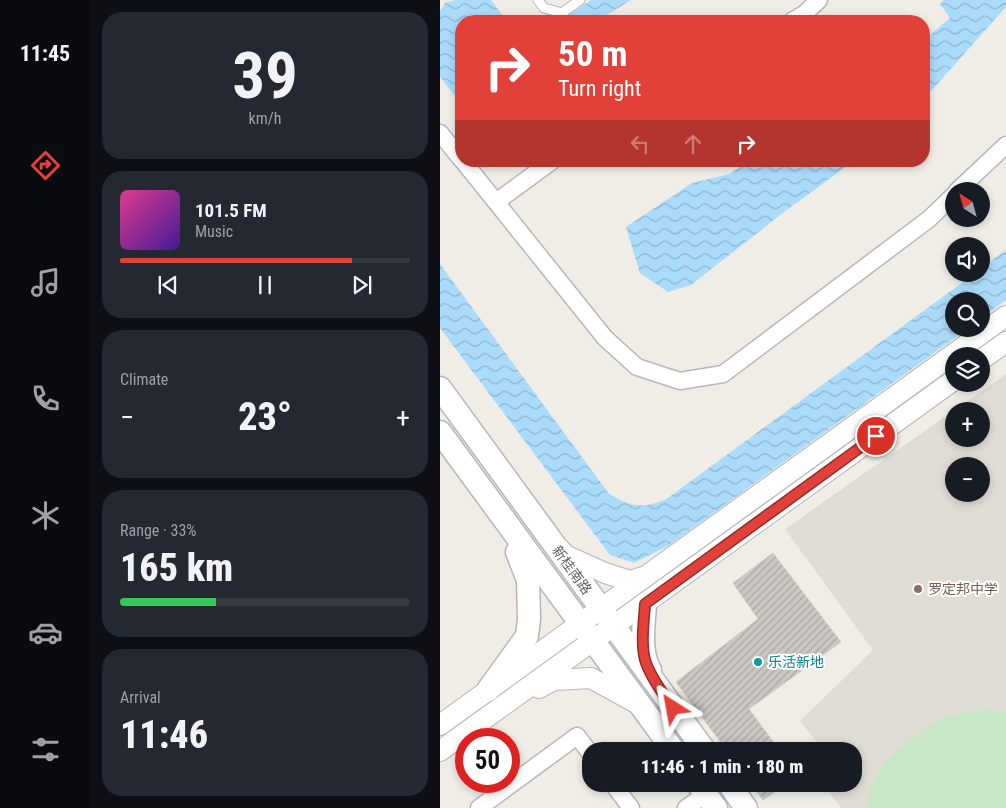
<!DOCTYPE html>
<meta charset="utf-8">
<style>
:root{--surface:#171b24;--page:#242831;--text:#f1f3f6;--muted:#9ea1a6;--line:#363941;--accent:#e2413a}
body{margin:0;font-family:"Roboto Condensed","Noto Sans SC",sans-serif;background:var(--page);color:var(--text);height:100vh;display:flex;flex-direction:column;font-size:19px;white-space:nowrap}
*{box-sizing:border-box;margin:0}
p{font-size:16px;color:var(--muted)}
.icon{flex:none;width:28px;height:28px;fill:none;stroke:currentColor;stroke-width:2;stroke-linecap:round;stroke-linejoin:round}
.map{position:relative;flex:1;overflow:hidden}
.details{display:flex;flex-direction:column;gap:12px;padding:12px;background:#0d0f14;width:350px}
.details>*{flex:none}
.banner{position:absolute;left:15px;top:15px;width:475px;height:152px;border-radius:20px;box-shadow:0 2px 8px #0003;background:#e2413a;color:#fff;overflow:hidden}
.needle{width:32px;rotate:324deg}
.buttons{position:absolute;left:505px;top:182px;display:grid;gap:10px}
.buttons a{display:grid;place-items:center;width:45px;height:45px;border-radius:50%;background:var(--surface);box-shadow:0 2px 8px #0003;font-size:25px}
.speed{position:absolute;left:15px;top:728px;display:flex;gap:10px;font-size:25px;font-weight:700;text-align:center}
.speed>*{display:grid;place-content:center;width:65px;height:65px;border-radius:50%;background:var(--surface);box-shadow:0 2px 8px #0003;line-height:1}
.speed .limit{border:8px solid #d22;background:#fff;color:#111}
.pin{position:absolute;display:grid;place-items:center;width:42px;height:42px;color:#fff;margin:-21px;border:2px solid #fff;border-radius:50%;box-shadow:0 1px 5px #0007}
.me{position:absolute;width:55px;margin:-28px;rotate:326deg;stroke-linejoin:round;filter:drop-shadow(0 0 4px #0008)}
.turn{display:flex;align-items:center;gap:18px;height:105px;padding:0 20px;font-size:22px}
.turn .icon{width:65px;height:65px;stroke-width:2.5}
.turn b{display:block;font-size:35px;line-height:42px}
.lanes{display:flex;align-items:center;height:48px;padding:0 20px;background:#0003;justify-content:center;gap:25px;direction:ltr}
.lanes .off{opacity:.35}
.big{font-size:38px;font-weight:800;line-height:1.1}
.details .card{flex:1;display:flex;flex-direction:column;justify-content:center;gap:8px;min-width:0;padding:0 18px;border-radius:20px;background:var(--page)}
.details .dial{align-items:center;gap:0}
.dial b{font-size:65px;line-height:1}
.song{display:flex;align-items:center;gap:15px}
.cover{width:60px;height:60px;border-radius:8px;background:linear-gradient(135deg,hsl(330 70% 55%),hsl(260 70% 35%))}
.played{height:5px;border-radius:2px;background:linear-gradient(90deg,var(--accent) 80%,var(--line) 80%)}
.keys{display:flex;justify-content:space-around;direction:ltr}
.heat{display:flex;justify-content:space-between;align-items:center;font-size:28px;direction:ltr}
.charge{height:8px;border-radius:4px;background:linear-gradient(90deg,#34c759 33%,var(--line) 0)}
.trip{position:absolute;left:142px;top:742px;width:280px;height:50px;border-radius:20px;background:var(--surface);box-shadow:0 2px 8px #0003;font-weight:800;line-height:50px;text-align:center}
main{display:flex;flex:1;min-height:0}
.tabs{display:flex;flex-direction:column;width:90px;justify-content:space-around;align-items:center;background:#090b0e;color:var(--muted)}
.tabs .icon{width:35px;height:35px}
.tabs .current{color:var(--accent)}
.tabs b{font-size:22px;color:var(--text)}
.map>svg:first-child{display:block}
</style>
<main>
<nav class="tabs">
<b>11:45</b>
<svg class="icon current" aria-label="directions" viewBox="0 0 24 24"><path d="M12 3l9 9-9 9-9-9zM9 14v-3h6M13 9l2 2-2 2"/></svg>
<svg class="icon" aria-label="music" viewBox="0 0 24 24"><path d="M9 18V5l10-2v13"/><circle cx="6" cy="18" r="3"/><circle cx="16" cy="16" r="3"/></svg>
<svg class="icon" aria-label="phone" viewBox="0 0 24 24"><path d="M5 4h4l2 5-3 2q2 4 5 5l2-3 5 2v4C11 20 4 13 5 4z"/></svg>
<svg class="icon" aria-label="climate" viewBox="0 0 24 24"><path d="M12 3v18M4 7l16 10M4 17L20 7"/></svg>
<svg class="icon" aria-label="car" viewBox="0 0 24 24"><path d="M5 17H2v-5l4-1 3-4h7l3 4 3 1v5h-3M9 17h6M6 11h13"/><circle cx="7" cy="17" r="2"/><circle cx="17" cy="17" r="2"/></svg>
<svg class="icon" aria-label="filters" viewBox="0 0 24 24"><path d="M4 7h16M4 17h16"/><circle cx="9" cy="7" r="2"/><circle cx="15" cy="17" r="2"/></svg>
</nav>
<section class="details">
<div class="card dial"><b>39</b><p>km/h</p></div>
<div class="card">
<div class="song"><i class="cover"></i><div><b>101.5 FM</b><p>Music</p></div></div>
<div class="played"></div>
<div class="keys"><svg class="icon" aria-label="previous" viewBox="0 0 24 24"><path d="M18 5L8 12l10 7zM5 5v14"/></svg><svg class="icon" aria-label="pause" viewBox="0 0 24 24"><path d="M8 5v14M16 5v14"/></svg><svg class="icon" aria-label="next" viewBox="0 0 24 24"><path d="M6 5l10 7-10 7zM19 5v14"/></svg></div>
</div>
<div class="card"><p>Climate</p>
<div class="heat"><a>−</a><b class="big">23°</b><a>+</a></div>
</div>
<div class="card"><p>Range · 33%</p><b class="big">165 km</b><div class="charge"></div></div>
<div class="card"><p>Arrival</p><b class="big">11:46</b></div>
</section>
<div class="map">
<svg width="566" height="808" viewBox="0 0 566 808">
<defs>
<pattern id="water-waves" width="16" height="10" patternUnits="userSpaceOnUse" patternTransform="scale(1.25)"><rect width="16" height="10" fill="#abdbfb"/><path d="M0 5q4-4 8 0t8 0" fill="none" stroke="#8eb5cf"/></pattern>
<pattern id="building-hatch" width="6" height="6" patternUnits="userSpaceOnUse" patternTransform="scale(1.25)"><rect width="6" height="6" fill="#cbc8c4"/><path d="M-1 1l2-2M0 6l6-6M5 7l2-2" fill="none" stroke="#a8a6a3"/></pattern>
</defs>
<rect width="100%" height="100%" fill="#f0ede7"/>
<path fill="#dfdcd5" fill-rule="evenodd" d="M 566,374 L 566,808 L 401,808 L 383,784 L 414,784 L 414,751 L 384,751 L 360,721 L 433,650 L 345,529 ZM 514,411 L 541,411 L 541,439 L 514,439 ZM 514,466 L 541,466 L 541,494 L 514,494 Z"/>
<polygon fill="#c6e6c5" points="549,710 566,711 566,808 428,808 431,786 444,763 472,738 501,718 526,712"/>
<g fill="url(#water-waves)">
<polygon points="15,0 51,0 67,21 21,21 21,96 15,96 0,77 0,11 5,3"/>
<polygon points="151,0 191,0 157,21 120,21"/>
<polygon points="504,0 566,0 566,7 484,99 484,40 510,18 500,4"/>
<polygon points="309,161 414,161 344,212 251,285 228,292 200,273 186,227 252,183 289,174"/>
<path d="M 566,250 L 566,300 L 541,318 L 541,301 L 514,301 L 514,329 L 527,329 L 228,546 L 194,563 L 170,555 L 0,328 L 0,264 L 169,494 C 193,507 199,509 225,500 L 534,274 L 541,274 L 541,268 Z"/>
</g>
<g fill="url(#building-hatch)" stroke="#d4cfc5">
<polygon points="333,553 401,642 309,709 340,751 287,751 236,682 318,619 293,583"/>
<polygon points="311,784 346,784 323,800"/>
</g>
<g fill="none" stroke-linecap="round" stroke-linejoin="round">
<defs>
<polyline id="service" points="98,0 104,8 122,13 140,0"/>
<g id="minor">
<polyline points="352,21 364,14 379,0"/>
<polyline points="0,133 21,159"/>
<polyline points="23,161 165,338 197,367 240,381 283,374 489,219 514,195"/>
<polyline points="517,191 566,145"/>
<polyline points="56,202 112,161"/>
<polyline points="173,784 191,808"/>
<polyline points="39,808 137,736 151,754"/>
<polyline points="246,808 266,794"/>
</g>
<g id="tertiary">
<polyline points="541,360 566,342"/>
<polyline points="119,548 125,555 165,573 190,581 206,576"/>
<polyline points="99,688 114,680 151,678 200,705"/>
<polyline points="0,725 566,316"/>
<polyline points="0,751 514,380"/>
</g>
<g id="secondary">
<polyline points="0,388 265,751"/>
<polyline points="0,432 234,751"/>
<path d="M 205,604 C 204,625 199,651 210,670"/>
<polyline points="48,690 87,636 89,619 88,580 77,552"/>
<polyline points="258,784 276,808"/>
<polyline points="289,784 306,808"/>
</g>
</defs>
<use href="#service" stroke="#b4b7bb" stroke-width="11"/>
<use href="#minor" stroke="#b4b7bb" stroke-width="19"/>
<use href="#tertiary" stroke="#b4b7bb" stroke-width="22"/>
<use href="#secondary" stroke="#b3b6ba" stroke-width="25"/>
<use href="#service" stroke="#fff" stroke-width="9"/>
<use href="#minor" stroke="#fff" stroke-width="16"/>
<use href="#tertiary" stroke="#fff" stroke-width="20"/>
<use href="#secondary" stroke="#fff" stroke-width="22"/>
</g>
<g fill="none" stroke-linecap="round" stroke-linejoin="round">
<defs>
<path id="route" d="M 233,708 C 223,694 212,679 206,663 C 200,647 204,621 205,604 L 436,436"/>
</defs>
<use href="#route" stroke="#932a26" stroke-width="12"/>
<use href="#route" stroke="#e2413a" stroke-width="9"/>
</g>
<circle fill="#8d6e63" stroke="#fff" stroke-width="2" cx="478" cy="589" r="5"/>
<circle fill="#0f9aa8" stroke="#fff" stroke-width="2" cx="318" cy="662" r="5"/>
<g text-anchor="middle" stroke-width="4" stroke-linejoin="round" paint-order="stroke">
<g font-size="14" fill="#5e6266" stroke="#fff">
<text transform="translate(132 570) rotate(54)" y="5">新桂南路</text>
</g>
<g font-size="14" fill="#785e54" stroke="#fff" text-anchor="start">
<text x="488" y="594">罗定邦中学</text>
</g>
<g font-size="14" fill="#0d838f" stroke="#fff" text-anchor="start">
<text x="328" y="667">乐活新地</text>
</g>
</g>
</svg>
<div class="buttons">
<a><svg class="needle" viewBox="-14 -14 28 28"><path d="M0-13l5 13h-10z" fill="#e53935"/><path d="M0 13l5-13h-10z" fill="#9ea1a6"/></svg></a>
<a><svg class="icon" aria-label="sound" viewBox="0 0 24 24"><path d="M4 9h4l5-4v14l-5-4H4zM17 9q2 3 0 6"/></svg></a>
<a><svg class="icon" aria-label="search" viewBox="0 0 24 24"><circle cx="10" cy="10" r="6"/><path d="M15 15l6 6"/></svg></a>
<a><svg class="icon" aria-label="layers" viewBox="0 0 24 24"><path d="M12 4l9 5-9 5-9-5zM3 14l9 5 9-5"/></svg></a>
<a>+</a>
<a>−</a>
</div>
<div class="speed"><div class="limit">50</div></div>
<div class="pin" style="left:436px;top:436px;background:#d93025"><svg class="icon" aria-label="arrive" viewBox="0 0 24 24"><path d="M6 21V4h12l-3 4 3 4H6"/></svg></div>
<svg class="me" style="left:233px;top:708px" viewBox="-20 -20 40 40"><path d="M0-17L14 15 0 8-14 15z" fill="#e2413a" stroke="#fff" stroke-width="4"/></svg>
<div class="trip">11:46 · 1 min · 180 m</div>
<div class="banner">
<div class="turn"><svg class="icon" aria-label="right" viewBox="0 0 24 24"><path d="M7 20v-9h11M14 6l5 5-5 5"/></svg><div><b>50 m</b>Turn right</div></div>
<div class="lanes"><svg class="icon off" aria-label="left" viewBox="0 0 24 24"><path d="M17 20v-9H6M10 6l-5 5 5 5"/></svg><svg class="icon off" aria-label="ahead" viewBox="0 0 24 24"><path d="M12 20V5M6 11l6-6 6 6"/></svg><svg class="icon" aria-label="right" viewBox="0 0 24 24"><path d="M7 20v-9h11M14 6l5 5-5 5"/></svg></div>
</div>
</div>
</main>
